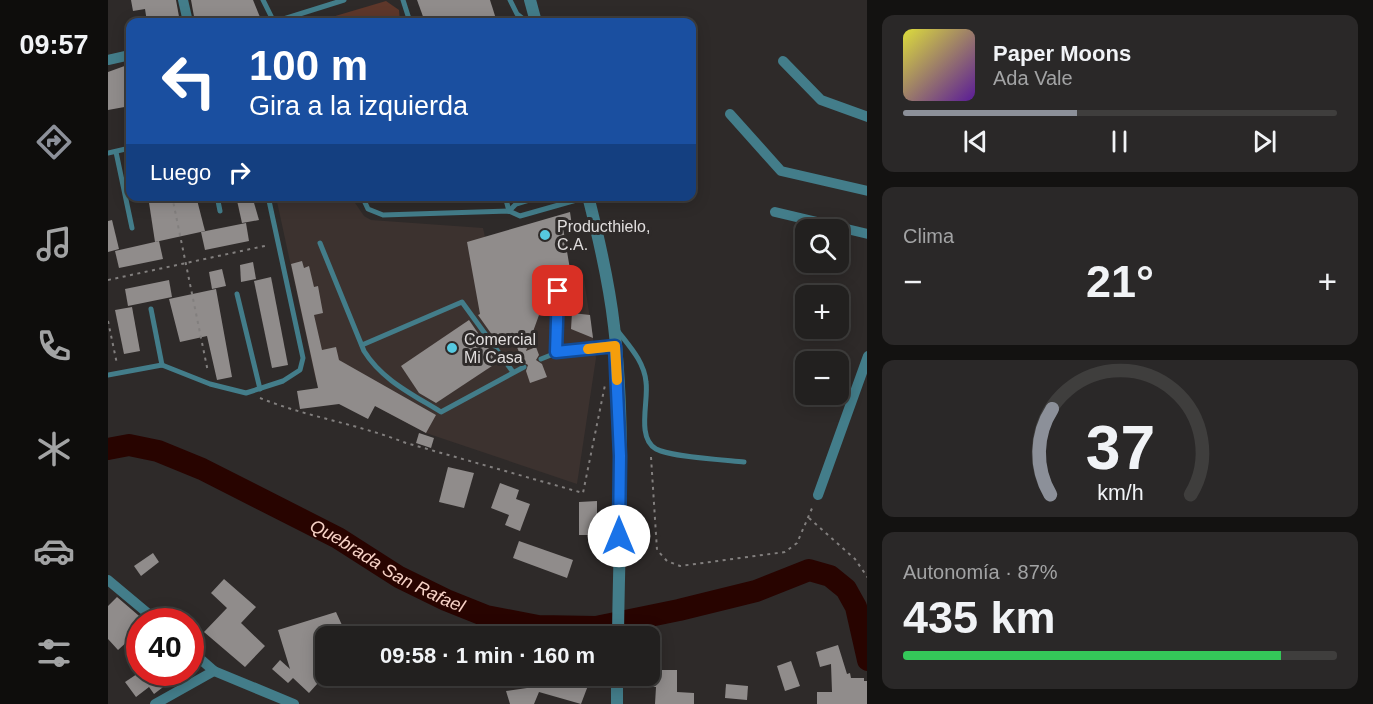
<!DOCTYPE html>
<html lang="es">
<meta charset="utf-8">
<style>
:root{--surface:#22201f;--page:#2a2828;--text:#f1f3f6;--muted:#a2a3a4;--line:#3f3e3d;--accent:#8c9099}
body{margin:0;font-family:Arial,sans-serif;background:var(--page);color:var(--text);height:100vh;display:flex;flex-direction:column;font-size:22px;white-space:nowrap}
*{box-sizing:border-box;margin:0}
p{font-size:20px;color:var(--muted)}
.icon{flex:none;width:33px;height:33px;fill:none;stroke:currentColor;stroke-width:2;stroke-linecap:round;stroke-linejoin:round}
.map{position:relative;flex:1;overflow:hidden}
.side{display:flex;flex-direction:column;gap:15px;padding:15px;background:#131211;width:506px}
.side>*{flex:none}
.top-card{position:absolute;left:18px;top:18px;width:570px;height:183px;border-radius:12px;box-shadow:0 3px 15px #0003,0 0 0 2px var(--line);background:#1a4fa0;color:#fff;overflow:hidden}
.tools{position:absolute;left:687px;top:219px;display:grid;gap:12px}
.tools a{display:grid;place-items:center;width:54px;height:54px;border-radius:12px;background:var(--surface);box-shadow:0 3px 15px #0003,0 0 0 2px var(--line);font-size:30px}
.speed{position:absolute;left:18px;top:608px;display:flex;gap:12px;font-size:30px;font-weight:700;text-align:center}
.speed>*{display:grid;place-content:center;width:78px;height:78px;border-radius:50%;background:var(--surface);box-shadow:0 3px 15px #0003,0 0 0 2px var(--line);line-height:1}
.speed .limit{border:9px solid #d22;background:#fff;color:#111}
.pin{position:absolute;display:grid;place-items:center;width:51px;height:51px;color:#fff;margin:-26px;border-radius:12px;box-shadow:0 3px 9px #0006}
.me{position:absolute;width:66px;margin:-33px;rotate:0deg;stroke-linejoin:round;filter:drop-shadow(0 0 4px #0008)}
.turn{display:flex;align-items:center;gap:21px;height:126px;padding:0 24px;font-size:27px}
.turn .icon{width:78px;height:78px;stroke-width:2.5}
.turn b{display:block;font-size:42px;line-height:51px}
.then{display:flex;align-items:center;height:57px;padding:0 24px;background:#0003;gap:12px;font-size:22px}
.big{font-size:45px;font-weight:700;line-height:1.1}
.side .tile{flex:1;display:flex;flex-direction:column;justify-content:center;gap:9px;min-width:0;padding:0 21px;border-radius:12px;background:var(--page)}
.side .dial{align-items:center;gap:0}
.dial svg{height:156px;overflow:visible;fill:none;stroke:var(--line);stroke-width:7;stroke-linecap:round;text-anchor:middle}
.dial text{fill:var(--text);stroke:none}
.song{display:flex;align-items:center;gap:18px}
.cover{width:72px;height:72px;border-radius:9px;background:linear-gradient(135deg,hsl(60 70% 55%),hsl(270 70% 35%))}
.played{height:6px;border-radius:3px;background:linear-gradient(90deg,var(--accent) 40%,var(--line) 40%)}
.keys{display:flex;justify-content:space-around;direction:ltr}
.heat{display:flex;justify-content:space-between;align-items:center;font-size:33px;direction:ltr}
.charge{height:9px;border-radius:4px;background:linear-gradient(90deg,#34c759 87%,var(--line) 0)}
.trip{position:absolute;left:207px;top:626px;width:345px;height:60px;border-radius:12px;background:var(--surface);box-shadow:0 3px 15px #0003,0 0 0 2px var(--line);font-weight:700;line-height:60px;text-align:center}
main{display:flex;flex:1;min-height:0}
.tabs{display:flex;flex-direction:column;width:108px;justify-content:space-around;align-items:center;background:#0e0d0c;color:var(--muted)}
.tabs .icon{width:42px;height:42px}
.tabs .selected{color:var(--accent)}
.tabs b{font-size:27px;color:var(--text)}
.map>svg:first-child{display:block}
</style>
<main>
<nav class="tabs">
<b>09:57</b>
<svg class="icon selected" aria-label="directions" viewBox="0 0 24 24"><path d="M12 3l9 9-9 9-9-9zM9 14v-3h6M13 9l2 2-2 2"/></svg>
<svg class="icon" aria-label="music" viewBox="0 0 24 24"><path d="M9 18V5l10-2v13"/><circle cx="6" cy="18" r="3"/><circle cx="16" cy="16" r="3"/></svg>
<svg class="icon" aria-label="phone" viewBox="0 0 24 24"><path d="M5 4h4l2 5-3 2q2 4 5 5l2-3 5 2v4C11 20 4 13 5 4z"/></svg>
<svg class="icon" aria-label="climate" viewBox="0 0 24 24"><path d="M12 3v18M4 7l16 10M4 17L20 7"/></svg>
<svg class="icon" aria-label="car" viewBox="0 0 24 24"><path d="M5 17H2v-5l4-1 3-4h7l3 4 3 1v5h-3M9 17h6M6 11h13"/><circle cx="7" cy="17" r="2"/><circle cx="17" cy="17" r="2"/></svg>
<svg class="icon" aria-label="filters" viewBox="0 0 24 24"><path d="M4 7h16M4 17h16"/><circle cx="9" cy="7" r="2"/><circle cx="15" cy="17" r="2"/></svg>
</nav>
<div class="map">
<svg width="760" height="704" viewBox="0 0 760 704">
<rect width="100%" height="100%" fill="#2e2a29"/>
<polygon fill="#3c322f" points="168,197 243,197 256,216 263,220 375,228 377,237 369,292 475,273 488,358 469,484 318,433 218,380 208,382"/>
<polygon fill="#5e372a" points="278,1 291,10 292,22 207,22"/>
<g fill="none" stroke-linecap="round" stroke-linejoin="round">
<path stroke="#280400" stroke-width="22" id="s1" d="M 0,449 L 21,445 L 50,451 L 94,469 L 230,538 L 291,577 L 338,600 L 378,616 L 430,626 L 488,627 L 571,610 L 648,591 L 701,570 L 722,576 L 738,589 L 748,607 L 760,660"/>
</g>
<g fill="#908c8b">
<polygon points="23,0 68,0 72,22 39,22 37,9 25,11"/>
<polygon points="83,0 145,0 154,22 87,22"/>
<polygon points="309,0 382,0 389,22 317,22"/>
<polygon points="22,64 22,106 0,110 0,72"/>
<polygon points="40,196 88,196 97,231 47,242"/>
<polygon points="128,196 144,196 151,220 134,223"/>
<polygon points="462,212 464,226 455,228 463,275 444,279 418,351 428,347 431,355 428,360 434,364 439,377 422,383 418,371 420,365 415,362 409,347 387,339 370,315 372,314 359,242"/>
<polygon points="4,220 11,249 0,252 0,221"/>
<polygon points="138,223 141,241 97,250 93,232"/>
<polygon points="51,241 55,259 11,268 7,251"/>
<polygon points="194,261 196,268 201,266 206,287 210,286 215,313 206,315 214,350 228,347 231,360 328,415 318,433 267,406 260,419 231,404 192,409 189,391 210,388 183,264"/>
<polygon points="145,262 148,279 133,282 132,265"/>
<polygon points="114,269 118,286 104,289 101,272"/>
<polygon points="163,277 180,365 164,368 146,281"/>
<polygon points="61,280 64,297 20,306 17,289"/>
<polygon points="108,289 124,377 109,380 99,336 72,342 61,299"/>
<polygon points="24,307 32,351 16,354 7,310"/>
<polygon points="464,313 482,315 485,338 463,329"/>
<polygon points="361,320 390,362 328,403 311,393 293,366"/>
<polygon points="311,433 326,438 323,448 308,443"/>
<polygon points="340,467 366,473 356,508 331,502"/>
<polygon points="392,483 411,490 408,499 422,504 412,531 397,525 401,515 383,508"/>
<polygon points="489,501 489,535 471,535 471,502"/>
<polygon points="411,541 465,560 459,578 405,558"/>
<polygon points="45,553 51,562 33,576 26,566"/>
<polygon points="116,579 148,607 133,623 157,646 137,667 96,632 119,608 103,593"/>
<polygon points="9,597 37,621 32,621 32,630 10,650 0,639 0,606"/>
<polygon points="228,612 239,636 218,636 218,674 201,693 185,678 180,683 164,669 172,660 182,669 170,630"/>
<polygon points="730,645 739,674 742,673 743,678 756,678 756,681 759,681 759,704 709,704 709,692 724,692 723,664 712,667 708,652"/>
<polygon points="683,661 692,686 677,691 669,666"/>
<polygon points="542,670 569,670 569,692 586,693 586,704 547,704 548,687 523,687 523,675 542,675"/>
<polygon points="32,672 75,672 46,694 41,687 28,697 17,682"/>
<polygon points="424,675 484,675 473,704 431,692 426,704 402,704 398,691 419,688"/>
<polygon points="618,684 640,686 639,700 617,698"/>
</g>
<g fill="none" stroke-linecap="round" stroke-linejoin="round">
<g stroke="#827f7e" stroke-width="2" stroke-dasharray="3 4.5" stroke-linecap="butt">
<polyline points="64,196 100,372"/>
<polyline points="0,280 161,245"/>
<polyline points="0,321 9,364"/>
<path d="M 152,398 C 199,417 250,424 298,443 L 475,493 L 497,385"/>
<polyline points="543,457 549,550 559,561 572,566 677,552 689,543 705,506"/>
<polyline points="701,518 747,559 760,578"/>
</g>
<g stroke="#437d8a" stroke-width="5">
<polyline points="155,0 166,22"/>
<polyline points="295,0 302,22"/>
<polyline points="402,0 409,14 419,22"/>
<polyline points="166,22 236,0"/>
<polyline points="8,152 24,228"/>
<polyline points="0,153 22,148"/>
<polyline points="109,196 112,211"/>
<polyline points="254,196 260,209 275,215 401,211 412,216 479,197"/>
<polyline points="397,196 401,211"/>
<polyline points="401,211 408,204 434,196"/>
<path d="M 212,243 L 256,351 C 274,380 304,394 333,412 L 416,367"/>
<polyline points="129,294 152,389"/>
<polyline points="43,309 54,365"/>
<path d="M 509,330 C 521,346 536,361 538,382 C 541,400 528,438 548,449 C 563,457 616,460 636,462"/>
<polyline points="254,345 354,302 405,372"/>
<polyline points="448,353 450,292"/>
<polyline points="433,359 448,353 507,346"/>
<polyline points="0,375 54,365 102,384 138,393 175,381 192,370 195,358 160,196"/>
</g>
<g stroke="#437d8a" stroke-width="10">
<polyline points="75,0 80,22"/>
<polyline points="0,60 22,55"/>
<polyline points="675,61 713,100 760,117"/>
<polyline points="622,114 673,171 760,191"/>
<polyline points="667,212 760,234"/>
<polyline points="710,495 760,356"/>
<polyline points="0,580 49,621"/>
<polyline points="82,650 106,671 186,704"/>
<polyline points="47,704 106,671"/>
</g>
<g stroke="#437d8a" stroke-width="12">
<polyline points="422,0 428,22"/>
<path d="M 480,196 C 491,239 501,282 506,326 C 518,428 511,533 510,636"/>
<polyline points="509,675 509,704"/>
</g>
</g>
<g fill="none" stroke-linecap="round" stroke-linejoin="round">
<defs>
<polyline id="route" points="450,291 448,352 507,346 512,456 511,536"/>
</defs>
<use href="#route" stroke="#114b97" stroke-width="15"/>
<use href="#route" stroke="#1a73e8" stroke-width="10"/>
<polyline stroke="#f59e0b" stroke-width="10" points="480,349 507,346 509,380"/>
</g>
<g fill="#56c9e0" stroke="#2e2a29" stroke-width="2">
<circle cx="437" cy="235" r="6"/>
<circle cx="344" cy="348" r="6"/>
</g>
<g text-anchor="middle" stroke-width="6" stroke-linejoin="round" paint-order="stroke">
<g font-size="16" fill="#e0dddd" stroke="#2e2a29" text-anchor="start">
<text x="449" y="232">Producthielo,<tspan x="449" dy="18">C.A.</tspan></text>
<text x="356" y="345">Comercial<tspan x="356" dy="18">Mi Casa</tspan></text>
</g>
<g font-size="18" font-style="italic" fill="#f8d3c7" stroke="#2e2a29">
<text dy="6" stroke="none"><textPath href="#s1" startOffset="308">Quebrada San Rafael</textPath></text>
</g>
</g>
</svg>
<div class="tools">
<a><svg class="icon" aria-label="search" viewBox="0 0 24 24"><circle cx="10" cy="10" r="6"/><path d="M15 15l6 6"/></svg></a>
<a>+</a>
<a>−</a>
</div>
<div class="speed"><div class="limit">40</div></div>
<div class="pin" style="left:450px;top:291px;background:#d93025"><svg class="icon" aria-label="arrive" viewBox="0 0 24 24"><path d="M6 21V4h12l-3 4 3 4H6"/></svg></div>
<svg class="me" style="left:511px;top:536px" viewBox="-20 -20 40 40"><circle r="19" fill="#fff"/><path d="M0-13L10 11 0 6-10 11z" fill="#1a73e8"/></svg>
<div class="trip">09:58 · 1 min · 160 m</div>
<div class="top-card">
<div class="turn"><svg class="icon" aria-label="left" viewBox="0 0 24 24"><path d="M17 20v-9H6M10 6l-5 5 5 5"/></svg><div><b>100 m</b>Gira a la izquierda</div></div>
<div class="then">Luego<svg class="icon" aria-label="right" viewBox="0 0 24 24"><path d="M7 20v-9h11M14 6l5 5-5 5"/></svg></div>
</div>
</div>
<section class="side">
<div class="tile">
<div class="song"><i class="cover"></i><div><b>Paper Moons</b><p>Ada Vale</p></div></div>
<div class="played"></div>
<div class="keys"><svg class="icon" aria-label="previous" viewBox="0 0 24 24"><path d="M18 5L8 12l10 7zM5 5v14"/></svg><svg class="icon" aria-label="pause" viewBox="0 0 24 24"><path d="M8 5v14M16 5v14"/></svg><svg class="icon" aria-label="next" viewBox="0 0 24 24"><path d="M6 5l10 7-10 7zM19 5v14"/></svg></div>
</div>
<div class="tile"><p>Clima</p>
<div class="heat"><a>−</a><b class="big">21°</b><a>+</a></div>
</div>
<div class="tile dial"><svg viewBox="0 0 100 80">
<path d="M14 69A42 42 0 1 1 86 69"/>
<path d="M14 69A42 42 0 0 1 15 25" stroke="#8c9099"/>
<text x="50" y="56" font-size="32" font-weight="700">37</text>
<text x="50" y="72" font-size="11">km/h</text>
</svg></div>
<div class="tile"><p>Autonomía · 87%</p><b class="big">435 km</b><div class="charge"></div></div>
</section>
</main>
